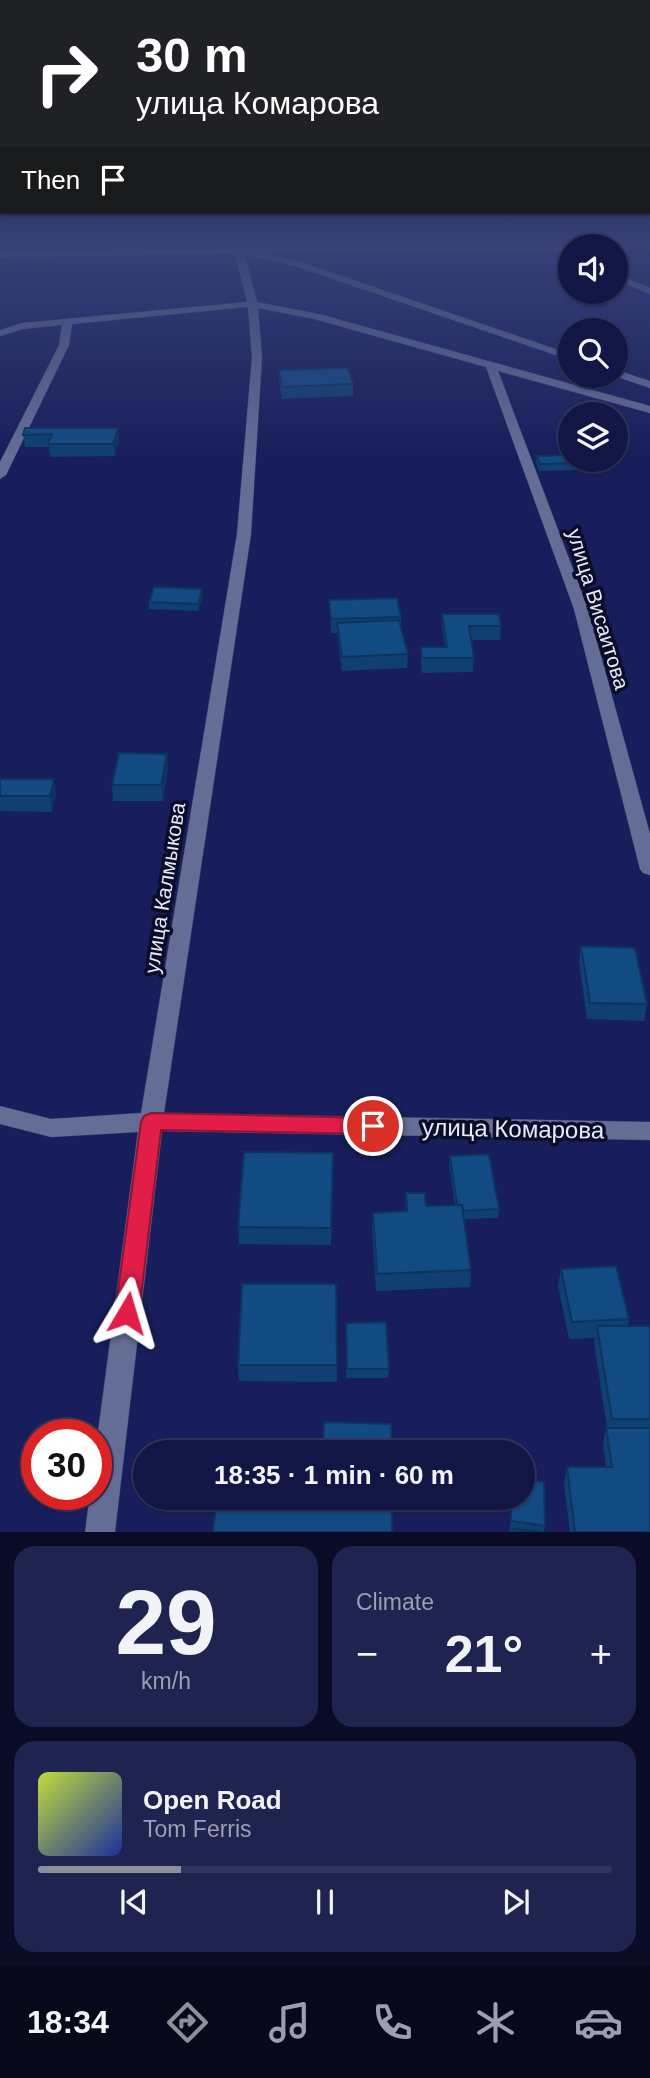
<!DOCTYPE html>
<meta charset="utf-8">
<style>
:root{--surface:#121644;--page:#1f234f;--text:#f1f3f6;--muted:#9c9fb2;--line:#31355d;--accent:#8c9099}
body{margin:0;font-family:Arial,sans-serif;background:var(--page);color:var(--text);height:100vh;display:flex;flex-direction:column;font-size:26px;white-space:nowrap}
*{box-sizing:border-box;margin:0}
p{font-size:23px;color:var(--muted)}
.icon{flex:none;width:38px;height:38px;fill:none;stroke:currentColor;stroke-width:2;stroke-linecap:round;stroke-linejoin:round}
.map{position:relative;height:1532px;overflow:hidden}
.details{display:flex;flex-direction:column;gap:14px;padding:14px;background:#0a0c25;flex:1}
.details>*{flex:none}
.top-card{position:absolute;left:0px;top:0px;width:651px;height:214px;box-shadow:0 2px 5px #0004,0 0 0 2px var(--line);background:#202124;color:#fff;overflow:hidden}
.buttons{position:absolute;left:558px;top:234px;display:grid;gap:14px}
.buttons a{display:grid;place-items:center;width:70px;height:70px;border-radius:50%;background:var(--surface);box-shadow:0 2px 5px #0004,0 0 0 2px var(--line);font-size:35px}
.speed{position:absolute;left:21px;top:1419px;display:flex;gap:14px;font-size:35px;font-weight:700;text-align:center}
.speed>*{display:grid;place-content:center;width:91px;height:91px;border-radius:50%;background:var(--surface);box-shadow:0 2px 5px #0004,0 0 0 2px var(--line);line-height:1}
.speed .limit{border:10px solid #d22;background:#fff;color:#111}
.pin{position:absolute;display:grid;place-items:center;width:60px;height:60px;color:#fff;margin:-30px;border:4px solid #fff;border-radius:50%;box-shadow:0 2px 7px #0007}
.me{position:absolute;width:77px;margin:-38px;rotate:7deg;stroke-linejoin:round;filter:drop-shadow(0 0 5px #0008)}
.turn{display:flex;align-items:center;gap:24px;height:147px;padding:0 21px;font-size:32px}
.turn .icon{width:91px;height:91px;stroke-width:2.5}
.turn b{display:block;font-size:49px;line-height:60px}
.then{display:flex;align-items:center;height:66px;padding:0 21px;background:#0003;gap:14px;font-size:26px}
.big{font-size:52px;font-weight:800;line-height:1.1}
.details .tile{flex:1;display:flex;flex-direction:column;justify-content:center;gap:10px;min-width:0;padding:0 24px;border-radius:21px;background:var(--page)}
.details .dial{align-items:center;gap:0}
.dial b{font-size:91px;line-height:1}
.song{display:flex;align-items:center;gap:21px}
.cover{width:84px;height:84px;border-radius:10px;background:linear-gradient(135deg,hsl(70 70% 55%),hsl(230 70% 35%))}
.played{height:7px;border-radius:4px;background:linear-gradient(90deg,var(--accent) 25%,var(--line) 25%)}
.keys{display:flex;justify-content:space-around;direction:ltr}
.heat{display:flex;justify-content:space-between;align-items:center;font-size:38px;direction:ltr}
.details .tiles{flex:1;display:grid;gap:14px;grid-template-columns:1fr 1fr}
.tile:last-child{grid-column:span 2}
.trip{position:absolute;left:133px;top:1440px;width:402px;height:70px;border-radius:35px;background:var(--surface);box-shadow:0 2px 5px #0004,0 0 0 2px var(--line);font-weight:800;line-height:70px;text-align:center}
.tabs{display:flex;height:112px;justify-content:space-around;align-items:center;background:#07091b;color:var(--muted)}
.tabs .icon{width:49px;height:49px}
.tabs .current{color:var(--accent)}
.tabs b{font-size:32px;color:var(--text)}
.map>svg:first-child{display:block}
</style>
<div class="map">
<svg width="650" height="1532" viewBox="0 0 650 1532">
<rect width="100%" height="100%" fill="#181e5b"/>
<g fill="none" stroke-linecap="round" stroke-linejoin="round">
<defs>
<g id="minor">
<polygon points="650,243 650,249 570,247 570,250 263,253 301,262 570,354 570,360 295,266 245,255 257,302 319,314 650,406 650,413 498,371 588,609 650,834 650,875 643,873 640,869 574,609 486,367 314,319 258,308 262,357 251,534 164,1113 650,1122 650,1140 162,1131 115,1532 85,1532 90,1494 96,1494 96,1447 138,1132 51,1137 0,1124 0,1106 51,1119 141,1113 237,534 252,357 248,307 72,324 69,345 6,475 0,479 0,462 59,345 62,325 23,329 0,336 0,330 22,323 247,302 235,254 0,257 0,251"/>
<polygon points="616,274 650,288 650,294 616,280"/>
<polygon points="616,370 650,381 650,388 615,376"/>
</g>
</defs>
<use href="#minor" stroke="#353b71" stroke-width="1"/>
<use href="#minor" fill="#646e95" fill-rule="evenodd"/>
</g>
<g fill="#0f4071">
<polygon points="279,370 353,384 353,396 282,399 279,382"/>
<polygon points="118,428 119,440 115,456 50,457 49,447 25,447 23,435"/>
<polygon points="536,456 610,462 609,469 539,471 536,462"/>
<polygon points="203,596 198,611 149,609 149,602"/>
<polygon points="329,600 401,617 401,625 408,654 407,668 342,671 337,633 331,633"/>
<polygon points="442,614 501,626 500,640 471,640 474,658 473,672 422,673 421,662 421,647 445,647 442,628"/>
<polygon points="167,754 168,769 163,801 113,801 112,785"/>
<polygon points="0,779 56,795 52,812 0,811"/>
<polygon points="581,946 647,1004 644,1021 587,1019 579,962"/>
<polygon points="333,1153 331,1245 239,1244 238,1227"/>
<polygon points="450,1156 499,1209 498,1218 464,1219 471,1270 470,1287 376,1291 372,1230 373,1213 405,1212 406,1193 426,1206 455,1205 449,1165"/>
<polygon points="561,1269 629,1319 628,1326 650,1326 650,1532 570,1532 564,1484 567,1467 606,1467 603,1444 606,1428 607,1428 594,1342 595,1338 569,1339 558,1286"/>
<polygon points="336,1284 337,1382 239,1381 238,1365"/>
<polygon points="346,1323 389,1369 388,1378 346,1378"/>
<polygon points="510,1498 523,1498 545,1526 544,1532 510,1532"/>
</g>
<g fill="#0d345c">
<polygon points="118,428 119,440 115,456 113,444"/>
<polygon points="202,589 203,596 198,611 198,604"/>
<polygon points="167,754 168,769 163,801 161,785"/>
<polygon points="54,779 56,795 52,812 50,796"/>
</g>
<g fill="#124a83" stroke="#0d345c" stroke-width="2">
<polygon points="348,368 353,384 282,387 279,370"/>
<polygon points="25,428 118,428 113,444 48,444 52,434 23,435"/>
<polygon points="570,455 570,460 609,460 610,462 540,464 536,456"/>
<polygon points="154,587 202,589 198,604 149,602"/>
<polygon points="397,598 401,617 331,619 329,600"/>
<polygon points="442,614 499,614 501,626 469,626 474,658 422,658 421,647 447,647"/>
<polygon points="399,620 408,654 342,657 337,623"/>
<polygon points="119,753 167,754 161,785 112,785"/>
<polygon points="0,779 54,779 50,796 0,796"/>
<polygon points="581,946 635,948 647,1004 590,1003"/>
<polygon points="244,1152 333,1153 331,1228 238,1227"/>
<polygon points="489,1154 499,1209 463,1211 462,1205 457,1205 450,1156"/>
<polygon points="406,1193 425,1193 426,1206 462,1205 471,1270 377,1274 373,1213 407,1211"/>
<polygon points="616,1266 629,1319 572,1322 561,1269"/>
<polygon points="242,1284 336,1284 337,1365 238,1365"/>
<polygon points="386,1322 389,1369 347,1369 346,1323"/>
<polygon points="597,1326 650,1326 650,1419 612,1419"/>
<polygon points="324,1422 391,1424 391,1452 323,1452"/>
<polygon points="606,1428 650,1428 650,1532 575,1532 567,1467 612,1467"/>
<polygon points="523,1480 544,1482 545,1526 511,1521 511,1498 523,1498"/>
<polygon points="217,1498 392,1498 392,1532 213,1532"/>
<polygon points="510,1529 541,1531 542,1532 510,1532"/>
</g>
<linearGradient id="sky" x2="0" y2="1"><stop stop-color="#0d1032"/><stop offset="0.53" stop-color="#374177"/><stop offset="1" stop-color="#374177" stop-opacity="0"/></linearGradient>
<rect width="650" height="457" fill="url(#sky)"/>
<polygon fill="#e11d48" stroke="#92132f" stroke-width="2" points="151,1113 373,1118 380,1120 384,1126 380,1132 373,1134 161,1130 139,1313 136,1321 127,1324 119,1321 115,1313 141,1122 144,1116"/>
<g text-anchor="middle" stroke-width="7" stroke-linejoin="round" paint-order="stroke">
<g font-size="21" fill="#e6eafa" stroke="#090d28">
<text transform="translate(598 609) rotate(73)" y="7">улица Висаитова</text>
<text transform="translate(165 888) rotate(-81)" y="7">улица Калмыкова</text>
</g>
<g font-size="24" fill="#e6eafa" stroke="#090d28">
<text transform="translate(513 1129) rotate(1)" y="8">улица Комарова</text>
</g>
</g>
</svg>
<div class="buttons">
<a><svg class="icon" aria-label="sound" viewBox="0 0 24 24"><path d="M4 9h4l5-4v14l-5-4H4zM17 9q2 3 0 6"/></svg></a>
<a><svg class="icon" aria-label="search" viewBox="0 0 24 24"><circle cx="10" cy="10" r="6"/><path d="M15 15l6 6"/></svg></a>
<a><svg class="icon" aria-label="layers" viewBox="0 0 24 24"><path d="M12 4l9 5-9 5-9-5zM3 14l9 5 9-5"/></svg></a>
</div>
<div class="speed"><div class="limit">30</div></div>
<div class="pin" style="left:373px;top:1126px;background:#d93025"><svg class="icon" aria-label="arrive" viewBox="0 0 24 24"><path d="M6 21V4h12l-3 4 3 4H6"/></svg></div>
<svg class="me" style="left:127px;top:1313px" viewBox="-20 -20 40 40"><path d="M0-17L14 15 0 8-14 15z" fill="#e11d48" stroke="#fff" stroke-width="4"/></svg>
<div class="trip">18:35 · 1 min · 60 m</div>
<div class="top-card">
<div class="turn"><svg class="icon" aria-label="right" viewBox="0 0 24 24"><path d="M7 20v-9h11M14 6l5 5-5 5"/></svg><div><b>30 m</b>улица Комарова</div></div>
<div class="then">Then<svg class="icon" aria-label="arrive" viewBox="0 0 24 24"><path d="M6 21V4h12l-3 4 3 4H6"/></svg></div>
</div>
</div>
<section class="details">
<div class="tiles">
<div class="tile dial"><b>29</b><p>km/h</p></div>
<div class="tile"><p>Climate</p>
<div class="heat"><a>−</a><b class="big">21°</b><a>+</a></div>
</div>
<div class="tile">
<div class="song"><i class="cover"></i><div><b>Open Road</b><p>Tom Ferris</p></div></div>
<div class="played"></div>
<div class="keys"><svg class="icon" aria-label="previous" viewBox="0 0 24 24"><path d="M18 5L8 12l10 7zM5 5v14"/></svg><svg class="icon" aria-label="pause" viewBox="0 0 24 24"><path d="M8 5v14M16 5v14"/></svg><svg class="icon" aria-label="next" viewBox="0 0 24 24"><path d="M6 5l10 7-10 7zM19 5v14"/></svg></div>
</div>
</div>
</section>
<nav class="tabs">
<b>18:34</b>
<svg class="icon current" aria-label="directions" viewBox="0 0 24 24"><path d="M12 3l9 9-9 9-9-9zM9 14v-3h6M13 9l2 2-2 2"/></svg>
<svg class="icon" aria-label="music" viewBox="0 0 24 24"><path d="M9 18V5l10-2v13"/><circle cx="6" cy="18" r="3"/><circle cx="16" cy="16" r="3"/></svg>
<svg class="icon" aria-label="phone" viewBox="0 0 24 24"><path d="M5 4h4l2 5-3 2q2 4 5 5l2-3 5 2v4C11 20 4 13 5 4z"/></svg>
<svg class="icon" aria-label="climate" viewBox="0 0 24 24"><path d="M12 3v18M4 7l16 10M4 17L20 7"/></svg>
<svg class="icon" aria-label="car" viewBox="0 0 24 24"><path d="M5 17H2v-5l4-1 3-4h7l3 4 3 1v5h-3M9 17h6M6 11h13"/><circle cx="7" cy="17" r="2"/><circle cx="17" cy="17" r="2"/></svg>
</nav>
